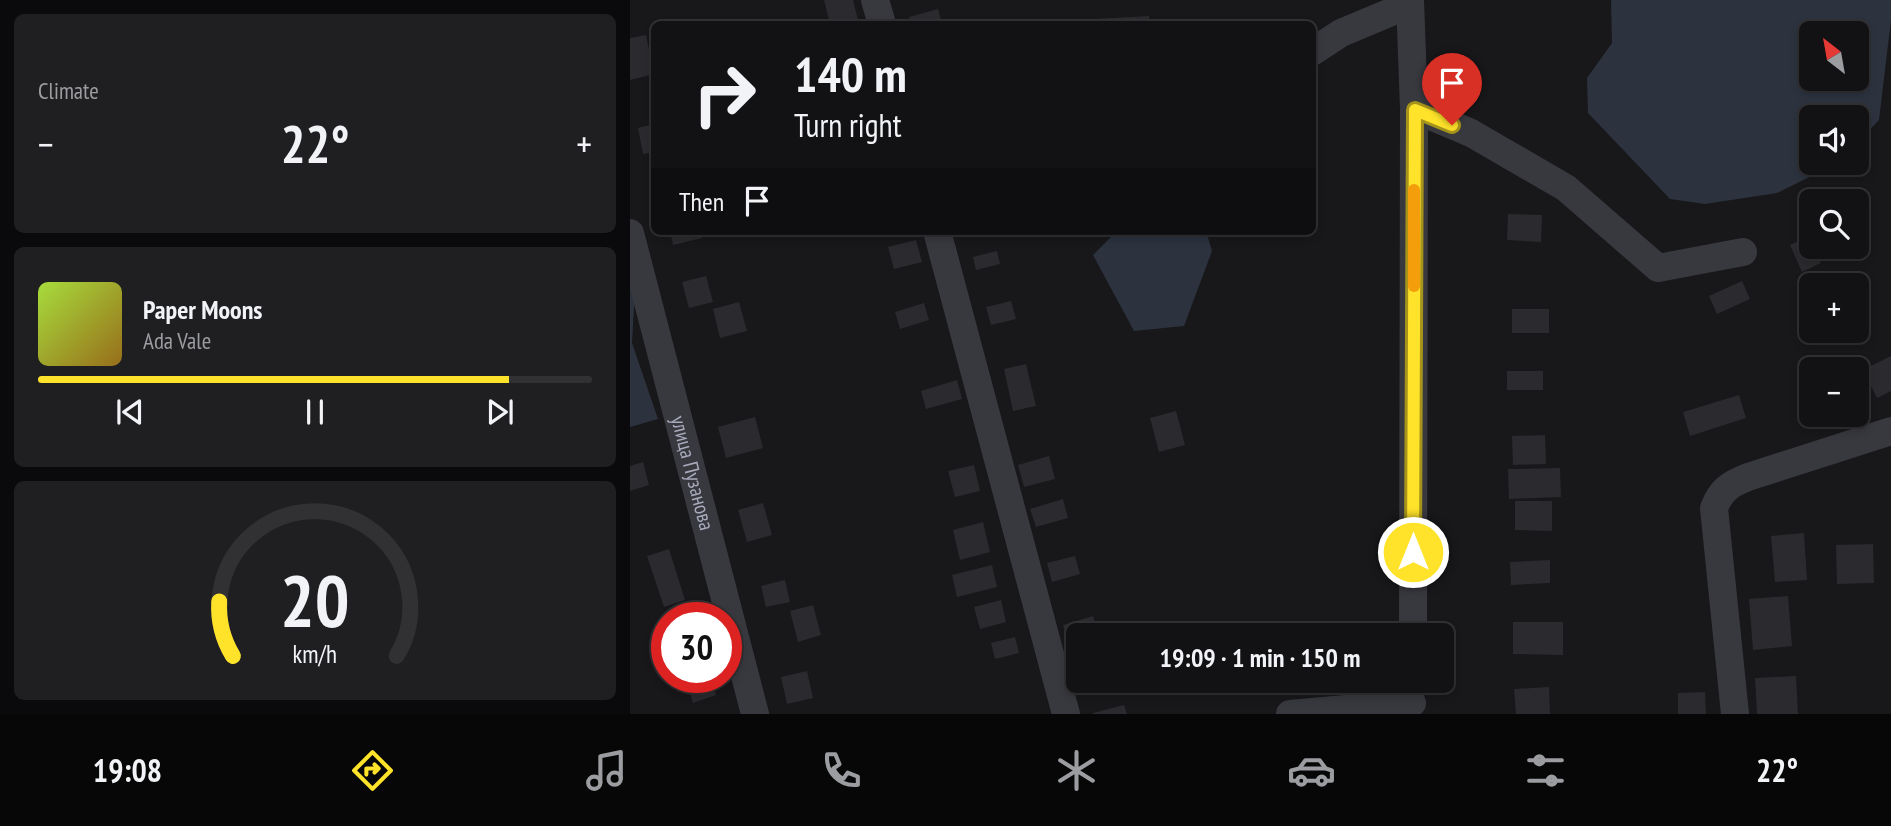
<!DOCTYPE html>
<meta charset="utf-8">
<style>
:root{--surface:#121114;--page:#1f1f22;--text:#f1f3f6;--muted:#9c9da0;--line:#313134;--accent:#ffe22a}
body{margin:0;font-family:"PT Sans Narrow",sans-serif;background:var(--page);color:var(--text);height:100vh;display:flex;flex-direction:column;font-size:26px;white-space:nowrap}
*{box-sizing:border-box;margin:0}
p{font-size:23px;color:var(--muted)}
.icon{flex:none;width:38px;height:38px;fill:none;stroke:currentColor;stroke-width:2;stroke-linecap:round;stroke-linejoin:round}
.map{position:relative;flex:1;overflow:hidden}
.panel{display:flex;flex-direction:column;gap:14px;padding:14px;background:#0a090b;width:630px}
.panel>*{flex:none}
.top-card{position:absolute;left:21px;top:21px;width:665px;height:214px;border-radius:10px;box-shadow:0 4px 10px #0003,0 0 0 2px var(--line);background:#121114;color:var(--text);overflow:hidden}
.needle{width:46px;rotate:329deg}
.buttons{position:absolute;left:1169px;top:21px;display:grid;gap:14px}
.buttons a{display:grid;place-items:center;width:70px;height:70px;border-radius:10px;background:var(--surface);box-shadow:0 4px 10px #0003,0 0 0 2px var(--line);font-size:35px}
.speed{position:absolute;left:21px;top:602px;display:flex;gap:14px;font-size:35px;font-weight:700;text-align:center}
.speed>*{display:grid;place-content:center;width:91px;height:91px;border-radius:50%;background:var(--surface);box-shadow:0 4px 10px #0003,0 0 0 2px var(--line);line-height:1}
.speed .limit{border:10px solid #d22;background:#fff;color:#111}
.pin{position:absolute;display:grid;place-items:center;width:60px;height:60px;color:#fff;margin:-72px -30px;border-radius:50% 50% 50% 0;rotate:-45deg;box-shadow:0 0 7px #0007}
.pin .icon{rotate:45deg}
.me{position:absolute;width:77px;margin:-38px;rotate:0deg;stroke-linejoin:round;filter:drop-shadow(0 0 5px #0008)}
.turn{display:flex;align-items:center;gap:24px;height:147px;padding:0 28px;font-size:32px}
.turn .icon{width:91px;height:91px;stroke-width:2.5}
.turn b{display:block;font-size:49px;line-height:60px}
.then{display:flex;align-items:center;height:66px;padding:0 28px;background:#0003;gap:14px;font-size:26px}
.big{font-size:52px;font-weight:700;line-height:1.1}
.panel .widget{flex:1;display:flex;flex-direction:column;justify-content:center;gap:10px;min-width:0;padding:0 24px;border-radius:10px;background:var(--page)}
.panel .dial{align-items:center;gap:0}
.dial svg{height:182px;overflow:visible;fill:none;stroke:var(--line);stroke-width:7;stroke-linecap:round;text-anchor:middle}
.dial text{fill:var(--text);stroke:none}
.song{display:flex;align-items:center;gap:21px}
.cover{width:84px;height:84px;border-radius:10px;background:linear-gradient(135deg,hsl(80 70% 55%),hsl(40 70% 35%))}
.played{height:7px;border-radius:4px;background:linear-gradient(90deg,var(--accent) 85%,var(--line) 85%)}
.keys{display:flex;justify-content:space-around;direction:ltr}
.heat{display:flex;justify-content:space-between;align-items:center;font-size:38px;direction:ltr}
.trip{position:absolute;left:436px;top:623px;width:388px;height:70px;border-radius:10px;background:var(--surface);box-shadow:0 4px 10px #0003,0 0 0 2px var(--line);font-weight:700;line-height:70px;text-align:center}
.tab-bar{display:flex;height:112px;justify-content:space-around;align-items:center;background:#070708;color:var(--muted)}
.tab-bar .icon{width:49px;height:49px}
.tab-bar .current{color:var(--accent)}
.tab-bar b{font-size:32px;color:var(--text)}
main{display:flex;flex:1;min-height:0}
.map>svg:first-child{display:block}
</style>
<main>
<section class="panel">
<div class="widget"><p>Climate</p>
<div class="heat"><a>−</a><b class="big">22°</b><a>+</a></div>
</div>
<div class="widget">
<div class="song"><i class="cover"></i><div><b>Paper Moons</b><p>Ada Vale</p></div></div>
<div class="played"></div>
<div class="keys"><svg class="icon" aria-label="previous" viewBox="0 0 24 24"><path d="M18 5L8 12l10 7zM5 5v14"/></svg><svg class="icon" aria-label="pause" viewBox="0 0 24 24"><path d="M8 5v14M16 5v14"/></svg><svg class="icon" aria-label="next" viewBox="0 0 24 24"><path d="M6 5l10 7-10 7zM19 5v14"/></svg></div>
</div>
<div class="widget dial"><svg viewBox="0 0 100 80">
<path d="M14 69A42 42 0 1 1 86 69"/>
<path d="M14 69A42 42 0 0 1 8 45" stroke="#ffe22a"/>
<text x="50" y="56" font-size="32" font-weight="700">20</text>
<text x="50" y="72" font-size="11">km/h</text>
</svg></div>
</section>
<div class="map">
<svg width="1261" height="714" viewBox="0 0 1261 714">
<rect width="100%" height="100%" fill="#18171a"/>
<g fill="#2c333f" fill-rule="evenodd">
<path d="M 981,0 L 1261,0 L 1261,20 L 1249,120 L 1227,143 L 1227,117 L 1181,117 L 1181,163 L 1208,163 L 1147,193 L 1075,204 L 1040,199 L 958,113 L 957,78 L 982,43 ZM 1181,33 L 1227,33 L 1227,79 L 1181,79 Z"/>
<polygon points="487,231 576,231 582,251 554,326 504,331 463,255"/>
<polygon points="0,287 5,289 2,343 28,419 0,427"/>
</g>
<g fill="#2b2a2e">
<polygon points="194,0 223,0 229,24 200,24"/>
<polygon points="308,9 312,24 281,24 279,17"/>
<polygon points="519,16 520,24 463,24 463,19"/>
<polygon points="16,35 24,74 0,80 0,38"/>
<polygon points="24,124 24,152 13,154 8,128"/>
<polygon points="878,214 912,215 911,242 877,240"/>
<polygon points="40,231 70,231 72,238 43,245"/>
<polygon points="1179,236 1181,247 1184,247 1191,263 1172,272 1160,245"/>
<polygon points="286,240 292,262 264,269 258,247"/>
<polygon points="367,251 370,264 346,270 343,257"/>
<polygon points="76,276 83,302 59,308 52,282"/>
<polygon points="1112,281 1120,299 1087,314 1079,296"/>
<polygon points="381,301 386,319 361,325 356,307"/>
<polygon points="109,302 117,331 90,338 83,309"/>
<polygon points="294,303 299,320 270,329 265,312"/>
<rect x="882" y="309" width="37" height="24"/>
<polygon points="1261,356 1261,391 1247,398 1233,370"/>
<polygon points="396,364 406,406 383,411 374,369"/>
<rect x="877" y="371" width="36" height="19"/>
<polygon points="327,380 332,399 296,409 291,391"/>
<polygon points="1109,395 1116,418 1060,436 1053,412"/>
<polygon points="546,411 555,445 529,452 520,418"/>
<polygon points="125,417 133,448 96,458 88,427"/>
<polygon points="915,435 916,464 883,465 882,436"/>
<polygon points="419,456 425,479 394,487 388,465"/>
<polygon points="13,462 19,485 0,491 0,466"/>
<polygon points="344,465 350,491 325,497 318,471"/>
<polygon points="930,468 931,497 879,499 878,469"/>
<polygon points="433,499 438,518 406,527 400,509"/>
<polygon points="885,501 922,501 922,531 885,530"/>
<polygon points="133,503 142,535 117,542 108,510"/>
<polygon points="353,522 360,552 330,560 323,530"/>
<polygon points="1174,533 1177,580 1145,582 1141,536"/>
<polygon points="1243,544 1244,583 1207,584 1206,545"/>
<polygon points="39,549 55,600 34,607 17,556"/>
<polygon points="445,556 450,574 422,582 417,563"/>
<polygon points="920,560 920,583 881,585 880,562"/>
<polygon points="362,565 367,587 327,597 322,575"/>
<polygon points="155,580 160,602 136,607 131,586"/>
<polygon points="1158,596 1162,646 1123,650 1119,599"/>
<polygon points="371,600 376,622 350,629 344,607"/>
<polygon points="183,605 191,635 168,642 160,611"/>
<polygon points="463,616 469,635 448,635 448,645 439,647 433,625"/>
<polygon points="883,622 933,622 933,655 883,654"/>
<polygon points="385,637 389,653 365,659 361,643"/>
<polygon points="177,671 183,698 157,704 151,677"/>
<polygon points="1166,676 1168,714 1127,714 1125,678"/>
<polygon points="55,677 80,677 86,695 63,703"/>
<polygon points="919,687 920,714 886,714 884,689"/>
<polygon points="1075,692 1076,714 1048,714 1048,693"/>
<polygon points="494,705 497,714 463,714 463,713"/>
</g>
<g fill="none" stroke-linecap="round" stroke-linejoin="round">
<g stroke="#38383f" stroke-width="28">
<polyline points="245,0 252,24"/>
<polyline points="780,0 784,109 783,635"/>
<polyline points="682,52 711,33 780,4"/>
<polyline points="784,109 841,133 936,188 1028,268 1113,252"/>
<polyline points="307,231 436,714"/>
<path id="s1" d="M 0,233 L 125,714"/>
<polyline points="660,714 782,703"/>
<path d="M 1105,714 L 1084,508 C 1091,490 1100,484 1118,477 L 1261,431"/>
</g>
</g>
<g fill="none" stroke-linecap="round" stroke-linejoin="round">
<defs>
<polyline id="route" points="783,552 785,110 822,125"/>
</defs>
<use href="#route" stroke="#a6931b" stroke-width="18"/>
<use href="#route" stroke="#ffe22a" stroke-width="12"/>
<polyline stroke="#f59e0b" stroke-width="12" points="784,286 784,190"/>
</g>
<g text-anchor="middle" stroke-width="7" stroke-linejoin="round" paint-order="stroke">
<g font-size="21" fill="#a8aabb" stroke="#131215">
<text dy="7" stroke="none"><textPath href="#s1" startOffset="248">улица Пузанова</textPath></text>
</g>
</g>
</svg>
<div class="buttons">
<a><svg class="needle" viewBox="-14 -14 28 28"><path d="M0-13l5 13h-10z" fill="#e53935"/><path d="M0 13l5-13h-10z" fill="#9c9da0"/></svg></a>
<a><svg class="icon" aria-label="sound" viewBox="0 0 24 24"><path d="M4 9h4l5-4v14l-5-4H4zM17 9q2 3 0 6"/></svg></a>
<a><svg class="icon" aria-label="search" viewBox="0 0 24 24"><circle cx="10" cy="10" r="6"/><path d="M15 15l6 6"/></svg></a>
<a>+</a>
<a>−</a>
</div>
<div class="speed"><div class="limit">30</div></div>
<div class="pin" style="left:822px;top:125px;background:#d93025"><svg class="icon" aria-label="arrive" viewBox="0 0 24 24"><path d="M6 21V4h12l-3 4 3 4H6"/></svg></div>
<svg class="me" style="left:783px;top:552px" viewBox="-20 -20 40 40"><circle r="17" fill="#ffe22a" stroke="#fff" stroke-width="3"/><path d="M0-11L8 9 0 5-8 9z" fill="#fff"/></svg>
<div class="trip">19:09 · 1 min · 150 m</div>
<div class="top-card">
<div class="turn"><svg class="icon" aria-label="right" viewBox="0 0 24 24"><path d="M7 20v-9h11M14 6l5 5-5 5"/></svg><div><b>140 m</b>Turn right</div></div>
<div class="then">Then<svg class="icon" aria-label="arrive" viewBox="0 0 24 24"><path d="M6 21V4h12l-3 4 3 4H6"/></svg></div>
</div>
</div>
</main>
<nav class="tab-bar">
<b>19:08</b>
<svg class="icon current" aria-label="directions" viewBox="0 0 24 24"><path d="M12 3l9 9-9 9-9-9zM9 14v-3h6M13 9l2 2-2 2"/></svg>
<svg class="icon" aria-label="music" viewBox="0 0 24 24"><path d="M9 18V5l10-2v13"/><circle cx="6" cy="18" r="3"/><circle cx="16" cy="16" r="3"/></svg>
<svg class="icon" aria-label="phone" viewBox="0 0 24 24"><path d="M5 4h4l2 5-3 2q2 4 5 5l2-3 5 2v4C11 20 4 13 5 4z"/></svg>
<svg class="icon" aria-label="climate" viewBox="0 0 24 24"><path d="M12 3v18M4 7l16 10M4 17L20 7"/></svg>
<svg class="icon" aria-label="car" viewBox="0 0 24 24"><path d="M5 17H2v-5l4-1 3-4h7l3 4 3 1v5h-3M9 17h6M6 11h13"/><circle cx="7" cy="17" r="2"/><circle cx="17" cy="17" r="2"/></svg>
<svg class="icon" aria-label="filters" viewBox="0 0 24 24"><path d="M4 7h16M4 17h16"/><circle cx="9" cy="7" r="2"/><circle cx="15" cy="17" r="2"/></svg>
<b>22°</b>
</nav>
